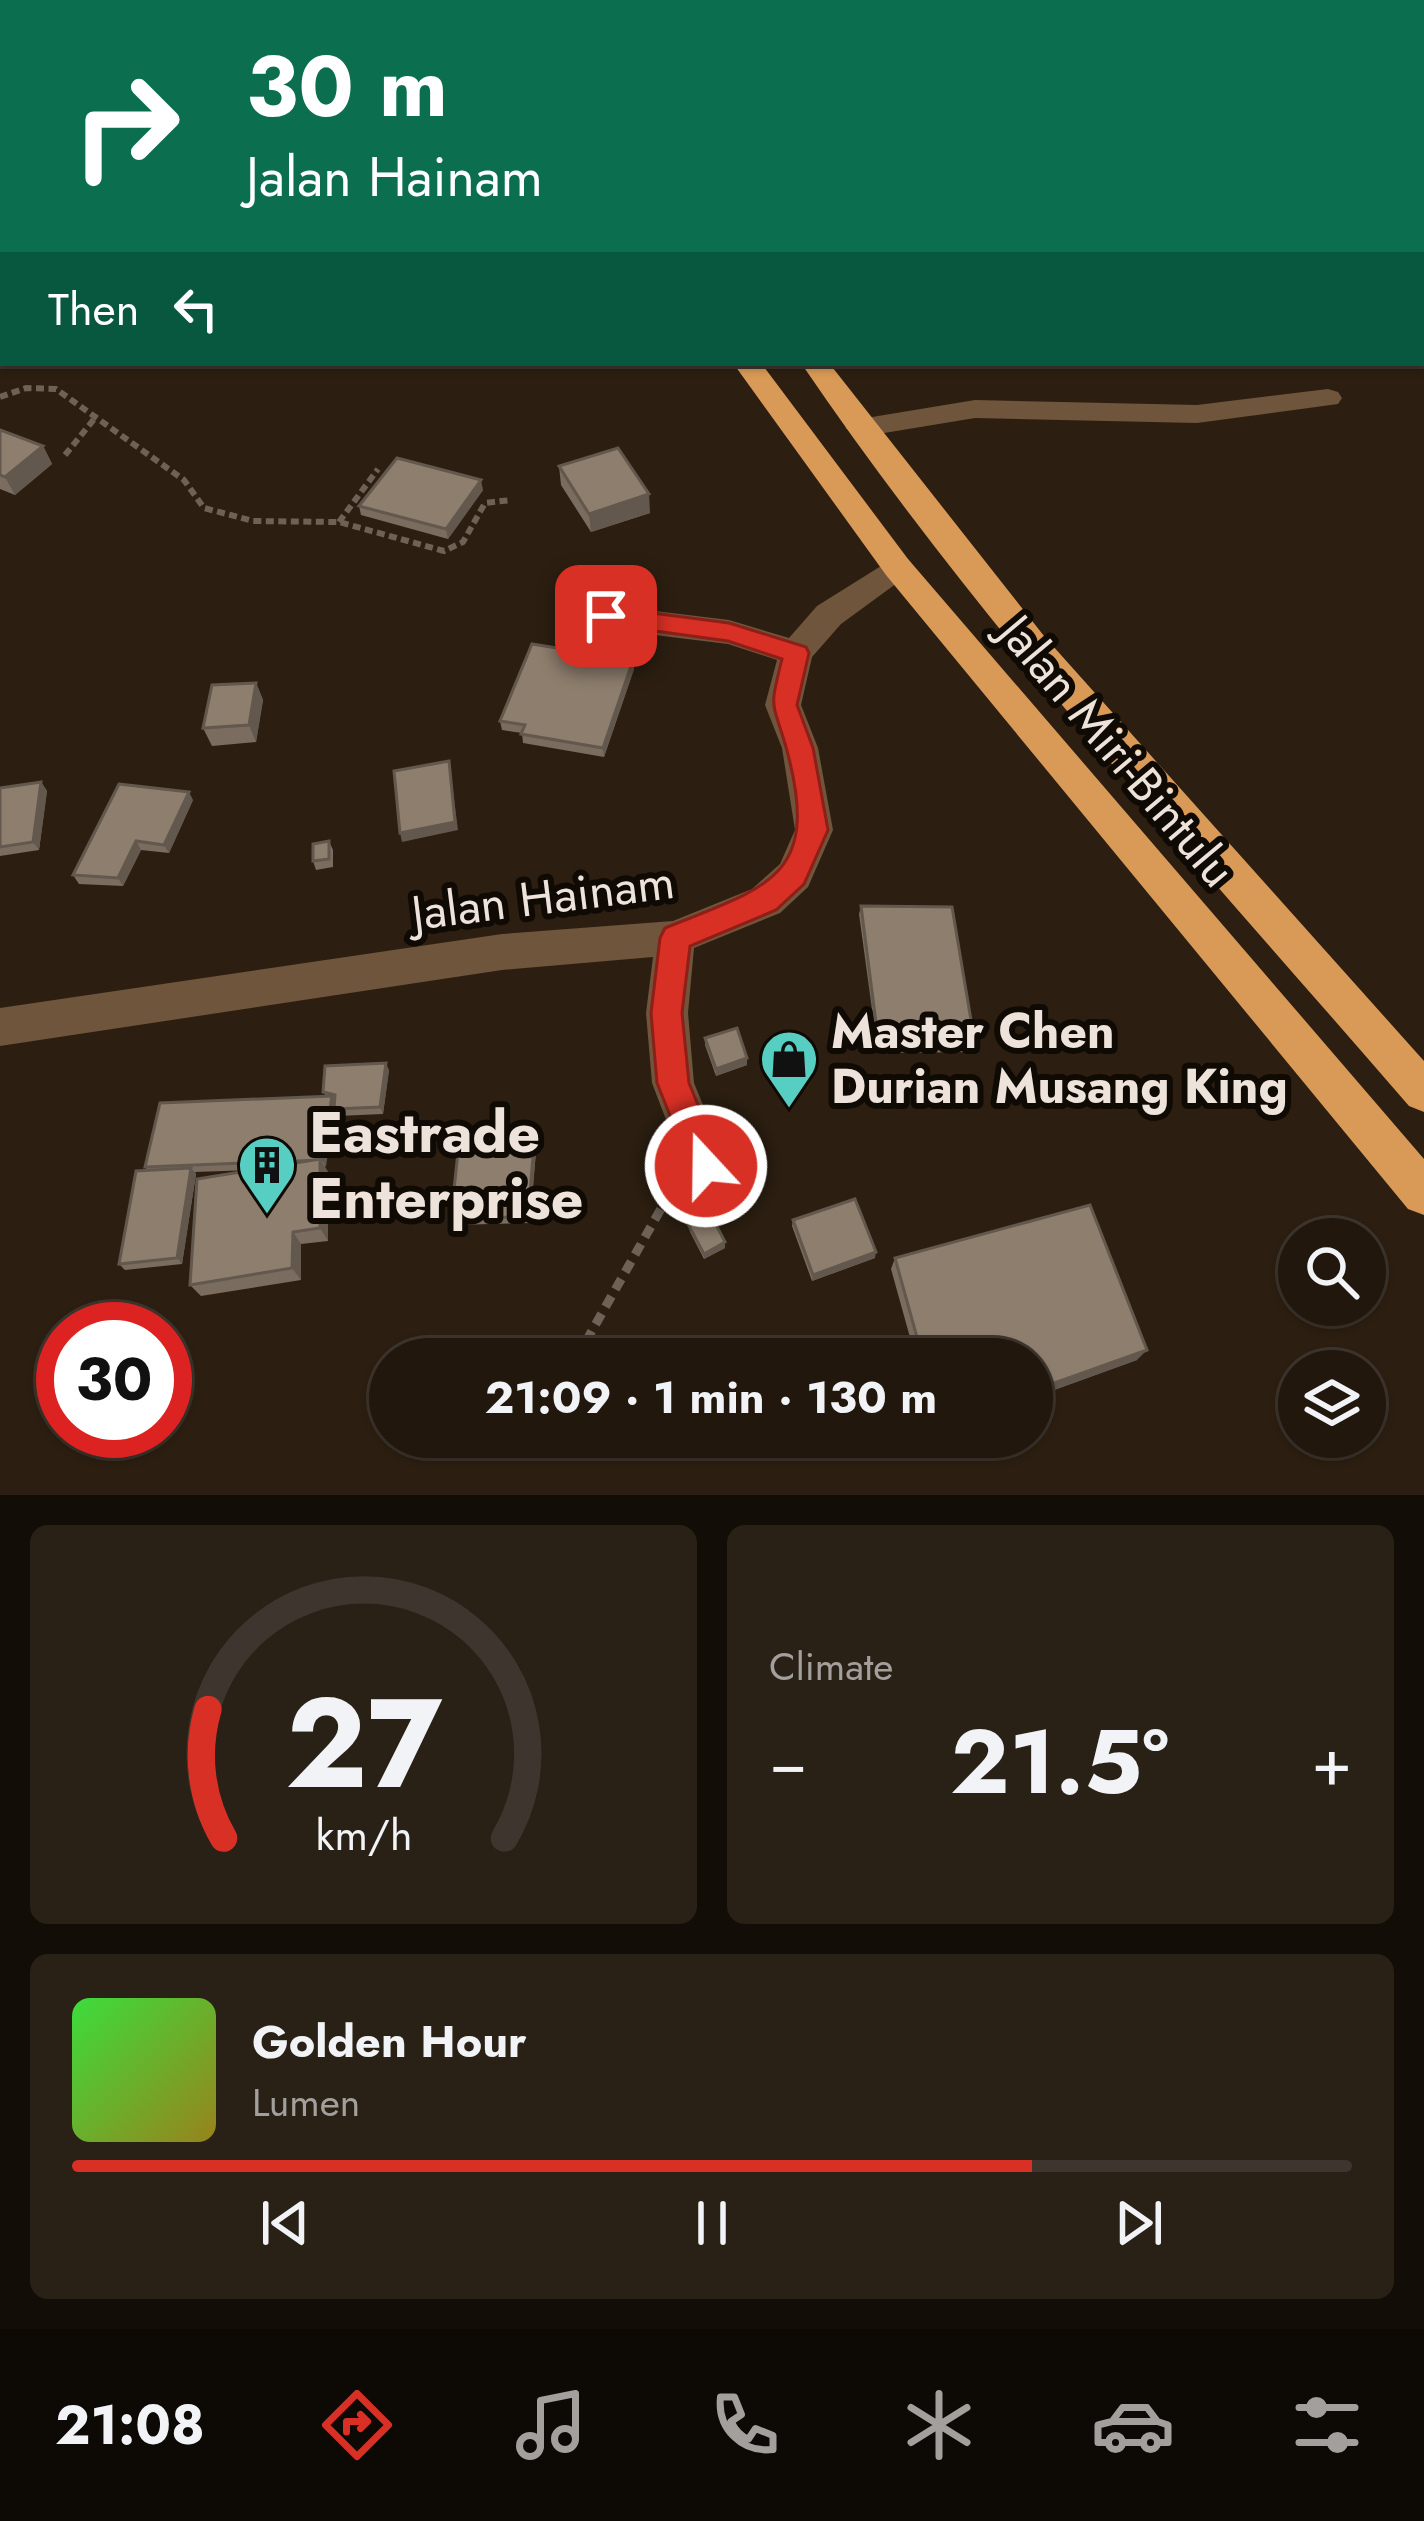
<!DOCTYPE html>
<meta charset="utf-8">
<style>
:root{--surface:#21170d;--page:#292016;--text:#f1f3f6;--muted:#a29f9d;--line:#3e362e;--accent:#d93025}
body{margin:0;font-family:Jost,sans-serif;background:var(--page);color:var(--text);height:100vh;display:flex;flex-direction:column;font-size:45px;white-space:nowrap}
*{box-sizing:border-box;margin:0}
p{font-size:39px;color:var(--muted)}
.icon{flex:none;width:66px;height:66px;fill:none;stroke:currentColor;stroke-width:2;stroke-linecap:round;stroke-linejoin:round}
.map{position:relative;height:1495px;overflow:hidden}
.panel{display:flex;flex-direction:column;gap:30px;padding:30px;background:#120d07;flex:1}
.panel>*{flex:none}
.hud{position:absolute;left:0px;top:0px;width:1425px;height:366px;box-shadow:0 3px 9px #0004,0 0 0 3px var(--line);background:#0b6e4f;color:#fff;overflow:hidden}
.tools{position:absolute;left:1278px;top:1218px;display:grid;gap:24px}
.tools a{display:grid;place-items:center;width:108px;height:108px;border-radius:50%;background:var(--surface);box-shadow:0 3px 9px #0004,0 0 0 3px var(--line);font-size:60px}
.speed{position:absolute;left:36px;top:1302px;display:flex;gap:24px;font-size:60px;font-weight:700;text-align:center}
.speed>*{display:grid;place-content:center;width:156px;height:156px;border-radius:50%;background:var(--surface);box-shadow:0 3px 9px #0004,0 0 0 3px var(--line);line-height:1}
.speed .limit{border:18px solid #d22;background:#fff;color:#111}
.pin{position:absolute;display:grid;place-items:center;width:102px;height:102px;color:#fff;margin:-51px;border-radius:24px;box-shadow:0 6px 18px #0006}
.me{position:absolute;width:132px;margin:-66px;rotate:339deg;stroke-linejoin:round;filter:drop-shadow(0 0 9px #0008)}
.turn{display:flex;align-items:center;gap:42px;height:252px;padding:0 48px;font-size:54px}
.turn .icon{width:156px;height:156px;stroke-width:2.5}
.turn b{display:block;font-size:84px;line-height:102px}
.then{display:flex;align-items:center;height:114px;padding:0 48px;background:#0003;gap:24px;font-size:45px}
.big{font-size:90px;font-weight:700;line-height:1.1}
.panel .card{flex:1;display:flex;flex-direction:column;justify-content:center;gap:18px;min-width:0;padding:0 42px;border-radius:18px;background:var(--page)}
.panel .dial{align-items:center;gap:0}
.dial svg{height:312px;overflow:visible;fill:none;stroke:var(--line);stroke-width:7;stroke-linecap:round;text-anchor:middle}
.dial text{fill:var(--text);stroke:none}
.song{display:flex;align-items:center;gap:36px}
.cover{width:144px;height:144px;border-radius:18px;background:linear-gradient(135deg,hsl(120 70% 55%),hsl(50 70% 35%))}
.played{height:12px;border-radius:6px;background:linear-gradient(90deg,var(--accent) 75%,var(--line) 75%)}
.keys{display:flex;justify-content:space-around;direction:ltr}
.heat{display:flex;justify-content:space-between;align-items:center;font-size:66px;direction:ltr}
.panel .tiles{flex:1;display:grid;gap:30px;grid-template-columns:1fr 1fr}
.card:last-child{grid-column:span 2}
.trip{position:absolute;left:369px;top:1338px;width:684px;height:120px;border-radius:60px;background:var(--surface);box-shadow:0 3px 9px #0004,0 0 0 3px var(--line);font-weight:700;line-height:120px;text-align:center}
.menu{display:flex;height:192px;justify-content:space-around;align-items:center;background:#0d0905;color:var(--muted)}
.menu .icon{width:84px;height:84px}
.menu .on{color:var(--accent)}
.menu b{font-size:54px;color:var(--text)}
.map>svg:first-child{display:block}
</style>
<div class="map">
<svg width="1424" height="1495" viewBox="0 0 1424 1495">
<rect width="100%" height="100%" fill="#2c1f11"/>
<g fill="none" stroke-linecap="round" stroke-linejoin="round">
<g stroke="#6e6256" stroke-width="6" stroke-dasharray="8 4.5" stroke-linecap="butt">
<polyline points="0,397 26,388 56,389 184,480 204,508 253,521 339,522 444,551 463,542 485,503 511,500"/>
<polyline points="65,455 95,418"/>
<polyline points="339,522 378,469"/>
</g>
<polyline stroke="#6e6256" stroke-width="9" stroke-dasharray="12 8" stroke-linecap="butt" points="576,1359 671,1191"/>
<g fill="#6e553b" fill-rule="evenodd">
<rect x="0" y="27" width="3" height="12"/>
<polygon points="1328,389 1338,392 1342,398 1338,404 1197,423 975,418 860,437 845,428 860,419 975,400 1197,405"/>
<polygon points="897,556 908,559 913,567 908,575 841,624 812,657 801,705 818,748 833,830 808,887 780,913 694,948 688,1013 694,1083 738,1190 731,1206 715,1212 699,1206 652,1083 646,1013 653,957 502,970 0,1046 0,1008 502,934 673,921 752,889 780,864 795,830 782,748 765,705 777,660 728,644 606,629 594,626 589,617 594,608 606,605 729,620 789,638 817,606"/>
</g>
<g fill="#d99a57" fill-rule="evenodd">
<polygon points="384,0 407,0 409,3 386,3"/>
<polygon points="444,0 467,0 469,3 446,3"/>
<polygon points="733,363 761,363 908,559 1424,1159 1424,1215 1408,1209 886,575"/>
<path d="M 801,363 L 829,363 L 1044,636 L 1424,1061 L 1424,1112 L 1409,1106 C 1200,864 981,628 801,363 Z"/>
</g>
</g>
<g fill="#7a6c5f">
<polygon points="0,430 43,446 52,464 15,495 0,489"/>
<polygon points="559,466 650,513 591,532 561,485"/>
<polygon points="483,490 448,539 361,515 359,506"/>
<polygon points="633,660 634,669 604,757 523,743 522,733 502,730 500,721"/>
<polygon points="256,683 263,700 256,742 212,746 203,728"/>
<polygon points="41,782 47,791 39,850 0,856 0,788"/>
<polygon points="193,800 169,853 141,850 123,886 79,884 73,875"/>
<polygon points="329,841 333,850 333,867 316,870 313,861"/>
<polygon points="861,906 975,1044 973,1052 878,1053 859,914"/>
<polygon points="705,1038 747,1065 716,1076 705,1045"/>
<polygon points="389,1070 383,1114 337,1116 334,1110 325,1167 328,1172 328,1241 301,1244 301,1280 201,1296 190,1285 253,1170 195,1172 196,1174 182,1264 125,1270 119,1264 148,1171 145,1167 326,1096 323,1092"/>
<polygon points="537,1139 530,1223 454,1225 451,1218"/>
<polygon points="793,1220 875,1258 812,1281 792,1226"/>
<polygon points="689,1226 725,1242 725,1248 704,1259 690,1232"/>
<polygon points="895,1258 1137,1360 1032,1398 1032,1359 916,1359 891,1269"/>
</g>
<g fill="#63584d">
<polygon points="43,446 52,464 15,495 5,477"/>
<polygon points="481,480 483,490 448,539 446,529"/>
<polygon points="649,494 650,513 591,532 589,514"/>
<polygon points="633,660 634,669 604,757 603,748"/>
<polygon points="256,683 263,700 256,742 249,725"/>
<polygon points="449,761 458,830 402,842 400,833"/>
<polygon points="41,782 47,791 39,850 33,842"/>
<polygon points="189,792 193,800 169,853 164,845"/>
<polygon points="136,841 141,850 123,886 118,878"/>
<polygon points="747,1058 747,1065 716,1076 716,1069"/>
<polygon points="386,1063 389,1070 383,1114 380,1107"/>
<polygon points="332,1096 335,1103 326,1167 322,1160"/>
<polygon points="535,1132 537,1139 530,1223 528,1217"/>
<polygon points="320,1159 328,1172 328,1241 320,1228"/>
<polygon points="191,1168 196,1174 182,1264 177,1258"/>
<polygon points="293,1232 301,1244 301,1280 292,1268"/>
<polygon points="725,1242 725,1248 704,1259 704,1254"/>
<polygon points="876,1252 875,1258 812,1281 813,1275"/>
<polygon points="1147,1350 1137,1360 1032,1398 1032,1391"/>
</g>
<g fill="#8e7e6e" stroke="#63584d" stroke-width="3">
<polygon points="181,0 311,0 307,3 175,3"/>
<polygon points="0,430 43,446 5,477 0,475"/>
<polygon points="618,448 649,494 589,514 559,466"/>
<polygon points="397,458 481,480 446,529 359,506"/>
<polygon points="532,644 633,660 603,748 521,734 525,725 500,721"/>
<polygon points="256,683 249,725 203,728 212,685"/>
<polygon points="449,761 455,822 400,833 394,771"/>
<polygon points="41,782 33,842 0,847 0,788"/>
<polygon points="119,784 189,792 164,845 136,841 118,878 73,875"/>
<polygon points="329,841 329,859 313,861 313,844"/>
<polygon points="861,906 952,907 975,1044 879,1046"/>
<polygon points="737,1028 747,1058 716,1069 705,1038"/>
<polygon points="386,1063 380,1107 334,1109 335,1095 323,1092 325,1066"/>
<polygon points="332,1096 322,1160 145,1167 160,1103"/>
<polygon points="535,1132 528,1217 451,1218 460,1133"/>
<polygon points="320,1159 320,1228 293,1232 292,1268 190,1285 197,1179"/>
<polygon points="191,1168 177,1258 119,1264 136,1171"/>
<polygon points="855,1199 876,1252 813,1275 793,1220"/>
<polygon points="1090,1205 1147,1350 1032,1391 1032,1359 923,1359 895,1258"/>
<polygon points="711,1215 725,1242 704,1254 689,1226"/>
</g>
<path fill="#d93025" stroke="#8d1f18" stroke-width="3" d="M 606,607 L 729,623 L 806,647 L 809,653 L 797,705 L 813,748 L 828,830 L 804,884 L 776,910 L 690,946 L 682,1013 L 689,1083 L 723,1166 L 718,1178 L 706,1183 L 695,1178 L 657,1083 L 651,1013 L 660,938 L 665,928 C 770,886 822,877 786,747 C 772,699 769,710 782,659 L 728,641 L 597,623 L 593,616 Z"/>
<defs>
<symbol id="shop-pin" viewBox="-11 -11 22 30"><path d="M0 17L-7.5 6A9.5 9.5 0 1 1 7.5 6Z" fill="#57cec2" stroke="#100a05"/><path d="M-5-2.5h2.3a2.7 3.5 0 0 1 5.4 0H5L5.5 6h-11ZM-1.5-2.5h3a1.5 2.3 0 0 0-3 0Z" fill="#111"/></symbol>
<symbol id="building-pin" viewBox="-11 -11 22 30"><path d="M0 17L-7.5 6A9.5 9.5 0 1 1 7.5 6Z" fill="#57cec2" stroke="#100a05"/><path d="M-4-6H4V6H1V3H-1V6H-4ZM-2.5-4.3h1.7v1.8h-1.7ZM.8-4.3h1.7v1.8H.8ZM-2.5-1h1.7V.8h-1.7ZM.8-1h1.7V.8H.8Z" fill="#111"/></symbol>
</defs>
<g fill-rule="evenodd">
<use href="#shop-pin" x="756" y="1026" width="66" height="90"/>
<use href="#building-pin" x="234" y="1132" width="66" height="90"/>
</g>
<g text-anchor="middle" stroke-width="12" stroke-linejoin="round" paint-order="stroke">
<g font-size="48" fill="#ede3db" stroke="#100a05">
<text transform="translate(1118 751) rotate(50)" y="17">Jalan Miri-Bintulu</text>
<text transform="translate(543 897) rotate(-7)" y="17">Jalan Hainam</text>
</g>
<g font-size="48" font-weight="bold" fill="#ede3db" stroke="#100a05" text-anchor="start">
<text x="831" y="1048">Master Chen<tspan x="831" dy="55">Durian Musang King</tspan></text>
</g>
<g font-size="57" font-weight="bold" fill="#ede3db" stroke="#100a05" text-anchor="start">
<text x="309" y="1152">Eastrade<tspan x="309" dy="66">Enterprise</tspan></text>
</g>
</g>
</svg>
<div class="tools">
<a><svg class="icon" aria-label="search" viewBox="0 0 24 24"><circle cx="10" cy="10" r="6"/><path d="M15 15l6 6"/></svg></a>
<a><svg class="icon" aria-label="layers" viewBox="0 0 24 24"><path d="M12 4l9 5-9 5-9-5zM3 14l9 5 9-5"/></svg></a>
</div>
<div class="speed"><div class="limit">30</div></div>
<div class="pin" style="left:606px;top:616px;background:#d93025"><svg class="icon" aria-label="arrive" viewBox="0 0 24 24"><path d="M6 21V4h12l-3 4 3 4H6"/></svg></div>
<svg class="me" style="left:706px;top:1166px" viewBox="-20 -20 40 40"><circle r="17" fill="#d93025" stroke="#fff" stroke-width="3"/><path d="M0-11L8 9 0 5-8 9z" fill="#fff"/></svg>
<div class="trip">21:09 · 1 min · 130 m</div>
<div class="hud">
<div class="turn"><svg class="icon" aria-label="right" viewBox="0 0 24 24"><path d="M7 20v-9h11M14 6l5 5-5 5"/></svg><div><b>30 m</b>Jalan Hainam</div></div>
<div class="then">Then<svg class="icon" aria-label="left" viewBox="0 0 24 24"><path d="M17 20v-9H6M10 6l-5 5 5 5"/></svg></div>
</div>
</div>
<section class="panel">
<div class="tiles">
<div class="card dial"><svg viewBox="0 0 100 80">
<path d="M14 69A42 42 0 1 1 86 69"/>
<path d="M14 69A42 42 0 0 1 10 36" stroke="#d93025"/>
<text x="50" y="56" font-size="32" font-weight="700">27</text>
<text x="50" y="72" font-size="11">km/h</text>
</svg></div>
<div class="card"><p>Climate</p>
<div class="heat"><a>−</a><b class="big">21.5°</b><a>+</a></div>
</div>
<div class="card">
<div class="song"><i class="cover"></i><div><b>Golden Hour</b><p>Lumen</p></div></div>
<div class="played"></div>
<div class="keys"><svg class="icon" aria-label="previous" viewBox="0 0 24 24"><path d="M18 5L8 12l10 7zM5 5v14"/></svg><svg class="icon" aria-label="pause" viewBox="0 0 24 24"><path d="M8 5v14M16 5v14"/></svg><svg class="icon" aria-label="next" viewBox="0 0 24 24"><path d="M6 5l10 7-10 7zM19 5v14"/></svg></div>
</div>
</div>
</section>
<nav class="menu">
<b>21:08</b>
<svg class="icon on" aria-label="directions" viewBox="0 0 24 24"><path d="M12 3l9 9-9 9-9-9zM9 14v-3h6M13 9l2 2-2 2"/></svg>
<svg class="icon" aria-label="music" viewBox="0 0 24 24"><path d="M9 18V5l10-2v13"/><circle cx="6" cy="18" r="3"/><circle cx="16" cy="16" r="3"/></svg>
<svg class="icon" aria-label="phone" viewBox="0 0 24 24"><path d="M5 4h4l2 5-3 2q2 4 5 5l2-3 5 2v4C11 20 4 13 5 4z"/></svg>
<svg class="icon" aria-label="climate" viewBox="0 0 24 24"><path d="M12 3v18M4 7l16 10M4 17L20 7"/></svg>
<svg class="icon" aria-label="car" viewBox="0 0 24 24"><path d="M5 17H2v-5l4-1 3-4h7l3 4 3 1v5h-3M9 17h6M6 11h13"/><circle cx="7" cy="17" r="2"/><circle cx="17" cy="17" r="2"/></svg>
<svg class="icon" aria-label="filters" viewBox="0 0 24 24"><path d="M4 7h16M4 17h16"/><circle cx="9" cy="7" r="2"/><circle cx="15" cy="17" r="2"/></svg>
</nav>
